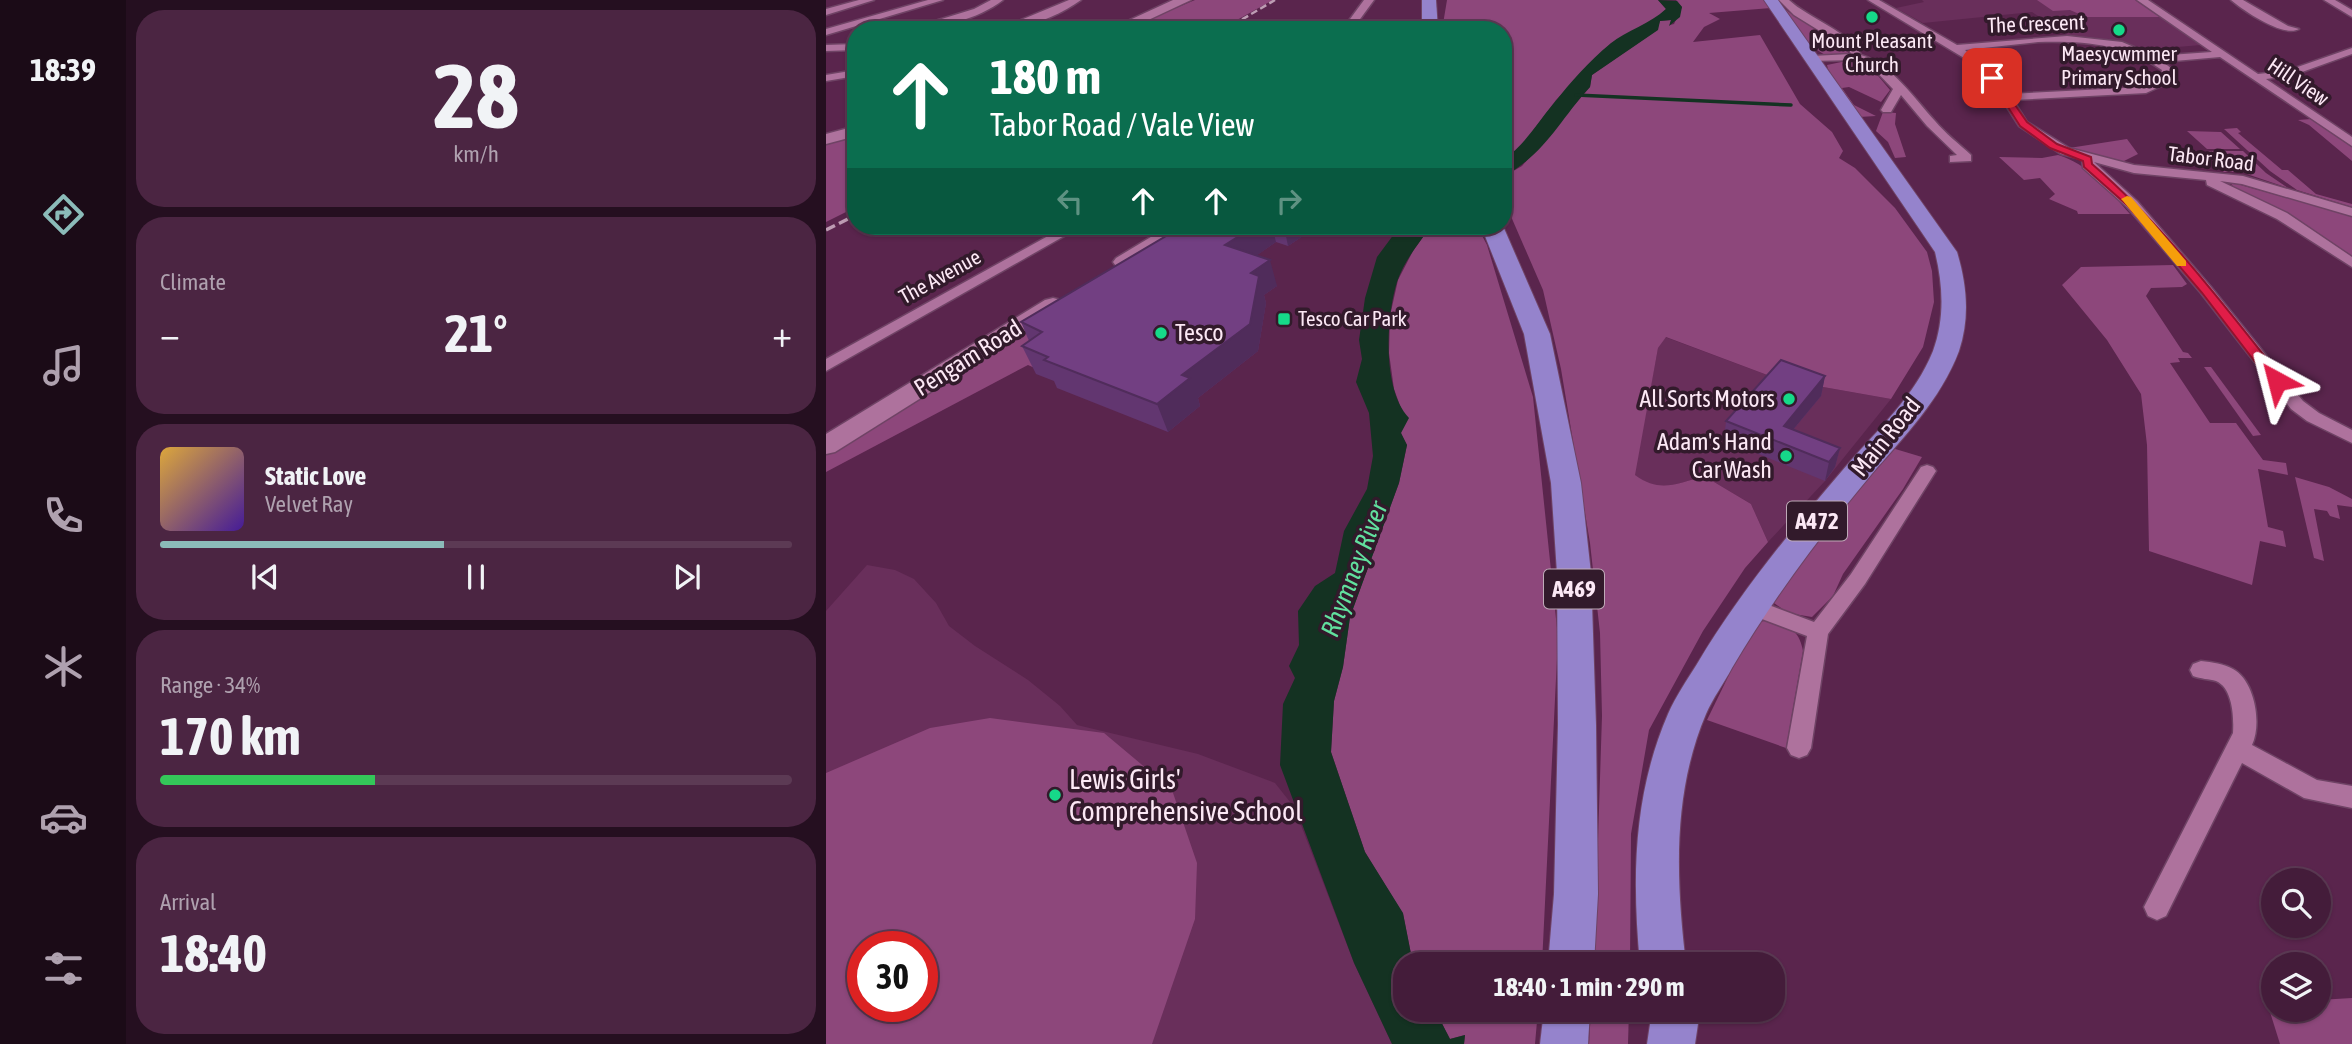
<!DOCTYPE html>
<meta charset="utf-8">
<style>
:root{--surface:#441c3a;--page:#4b2542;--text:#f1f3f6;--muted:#afa1af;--line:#5c3a54;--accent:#8bbbb9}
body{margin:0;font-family:"Asap Condensed",sans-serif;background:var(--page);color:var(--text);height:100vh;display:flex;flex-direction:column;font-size:26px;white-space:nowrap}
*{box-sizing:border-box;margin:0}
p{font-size:23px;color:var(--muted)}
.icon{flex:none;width:38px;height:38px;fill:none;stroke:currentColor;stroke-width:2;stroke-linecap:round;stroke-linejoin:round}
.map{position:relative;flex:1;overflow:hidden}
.side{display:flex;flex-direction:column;gap:10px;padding:10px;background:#250f20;width:700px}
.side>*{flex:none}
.guide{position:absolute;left:21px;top:21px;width:665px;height:214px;border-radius:28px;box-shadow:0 2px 5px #0004,0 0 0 2px var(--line);background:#0b6e4f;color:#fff;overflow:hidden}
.tools{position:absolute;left:1435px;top:868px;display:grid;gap:14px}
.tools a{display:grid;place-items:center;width:70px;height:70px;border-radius:50%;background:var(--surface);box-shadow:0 2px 5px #0004,0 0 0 2px var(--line);font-size:35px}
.speed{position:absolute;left:21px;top:931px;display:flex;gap:14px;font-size:35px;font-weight:700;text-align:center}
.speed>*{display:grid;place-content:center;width:91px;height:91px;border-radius:50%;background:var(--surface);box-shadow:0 2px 5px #0004,0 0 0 2px var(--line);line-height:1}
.speed .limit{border:10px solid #d22;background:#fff;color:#111}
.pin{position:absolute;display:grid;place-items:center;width:60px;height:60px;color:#fff;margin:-30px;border-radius:14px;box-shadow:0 4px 10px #0006}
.me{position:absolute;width:77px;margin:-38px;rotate:322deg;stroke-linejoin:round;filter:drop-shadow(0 0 5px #0008)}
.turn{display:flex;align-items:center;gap:24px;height:147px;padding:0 28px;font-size:32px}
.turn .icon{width:91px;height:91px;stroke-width:2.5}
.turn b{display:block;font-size:49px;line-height:60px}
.lanes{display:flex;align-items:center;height:66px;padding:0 28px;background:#0003;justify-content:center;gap:35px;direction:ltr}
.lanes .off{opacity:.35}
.big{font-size:52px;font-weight:700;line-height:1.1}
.side .widget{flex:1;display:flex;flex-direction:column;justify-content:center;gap:10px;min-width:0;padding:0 24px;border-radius:28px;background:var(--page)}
.side .dial{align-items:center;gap:0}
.dial b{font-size:91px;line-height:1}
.song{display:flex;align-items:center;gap:21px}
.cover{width:84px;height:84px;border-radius:10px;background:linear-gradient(135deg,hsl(40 70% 55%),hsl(260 70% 35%))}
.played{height:7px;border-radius:4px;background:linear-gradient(90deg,var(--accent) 45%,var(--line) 45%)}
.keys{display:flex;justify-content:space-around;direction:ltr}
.heat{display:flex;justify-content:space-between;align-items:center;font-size:38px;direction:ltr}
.charge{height:10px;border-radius:5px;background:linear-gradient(90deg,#34c759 34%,var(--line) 0)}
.trip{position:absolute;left:567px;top:952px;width:392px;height:70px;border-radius:28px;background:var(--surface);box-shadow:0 2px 5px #0004,0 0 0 2px var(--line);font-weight:700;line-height:70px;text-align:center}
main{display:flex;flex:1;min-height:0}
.tabs{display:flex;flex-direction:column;width:126px;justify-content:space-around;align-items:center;background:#1b0b17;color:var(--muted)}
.tabs .icon{width:49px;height:49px}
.tabs .selected{color:var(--accent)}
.tabs b{font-size:32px;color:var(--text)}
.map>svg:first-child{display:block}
</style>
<main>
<nav class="tabs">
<b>18:39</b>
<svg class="icon selected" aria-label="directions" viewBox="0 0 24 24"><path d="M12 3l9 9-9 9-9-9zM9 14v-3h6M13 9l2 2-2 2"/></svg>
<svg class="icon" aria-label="music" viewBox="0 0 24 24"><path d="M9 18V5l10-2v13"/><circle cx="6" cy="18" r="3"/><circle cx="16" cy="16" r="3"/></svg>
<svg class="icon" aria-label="phone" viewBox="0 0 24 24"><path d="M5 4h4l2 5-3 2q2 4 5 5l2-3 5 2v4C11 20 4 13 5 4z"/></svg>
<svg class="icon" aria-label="climate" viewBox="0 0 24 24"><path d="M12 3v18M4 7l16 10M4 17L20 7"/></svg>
<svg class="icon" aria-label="car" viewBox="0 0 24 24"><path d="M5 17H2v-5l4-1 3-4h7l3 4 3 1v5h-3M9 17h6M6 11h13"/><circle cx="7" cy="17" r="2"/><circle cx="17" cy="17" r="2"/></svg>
<svg class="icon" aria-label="filters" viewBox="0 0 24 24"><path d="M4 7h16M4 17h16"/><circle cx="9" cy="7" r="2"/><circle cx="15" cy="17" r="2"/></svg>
</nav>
<section class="side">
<div class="widget dial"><b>28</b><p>km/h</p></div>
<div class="widget"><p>Climate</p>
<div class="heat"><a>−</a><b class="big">21°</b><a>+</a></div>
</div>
<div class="widget">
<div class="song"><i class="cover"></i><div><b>Static Love</b><p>Velvet Ray</p></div></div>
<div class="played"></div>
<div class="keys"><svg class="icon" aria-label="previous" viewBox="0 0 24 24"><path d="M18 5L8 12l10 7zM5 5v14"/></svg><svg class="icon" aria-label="pause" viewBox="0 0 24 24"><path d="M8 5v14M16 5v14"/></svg><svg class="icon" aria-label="next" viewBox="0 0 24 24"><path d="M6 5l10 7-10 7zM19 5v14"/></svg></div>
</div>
<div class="widget"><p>Range · 34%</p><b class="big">170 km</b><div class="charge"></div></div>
<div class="widget"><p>Arrival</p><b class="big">18:40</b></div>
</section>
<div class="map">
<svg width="1526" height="1044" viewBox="0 0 1526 1044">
<rect width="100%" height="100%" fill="#5a254d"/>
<g fill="#692f5b" fill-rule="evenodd">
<polygon points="1096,0 1309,0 1375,45 1316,50 1244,37 1206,12 1097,23 1070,8 1098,2"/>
<polygon points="839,337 952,379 1065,399 999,481 942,542 925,504 878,476 845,486 824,485 808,475 832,348"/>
<path d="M 41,565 L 69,570 L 88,579 L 110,603 L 123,626 L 149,646 L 202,680 L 234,706 L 251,725 L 372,754 L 449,783 L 468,807 L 528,963 L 566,1044 L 0,1044 L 0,611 ZM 37,947 L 96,947 L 96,1006 L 37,1006 Z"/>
</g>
<g fill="#8d477b" fill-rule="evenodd">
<polygon points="369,0 447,0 393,30 297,30"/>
<polygon points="621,0 832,0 840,9 830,18 785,43 730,100 695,147 677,160 677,30 616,30"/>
<path d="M 850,0 L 939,0 L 945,8 L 883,13 L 894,19 L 878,27 L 867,42 L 934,35 L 974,104 L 1006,132 L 1017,151 L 1013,158 L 1029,168 L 1069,208 L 1101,252 L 1106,271 L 1108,302 L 1097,347 L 1065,399 L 952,379 L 840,337 L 832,348 L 809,475 C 834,493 850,484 878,476 L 925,504 L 942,542 L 919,568 L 877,631 L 823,730 L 805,834 L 804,964 L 768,964 L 776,716 L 774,633 L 764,543 L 735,369 L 717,290 L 677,198 L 677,177 L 696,166 L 764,87 L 766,75 L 831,30 L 834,21 L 845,20 L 844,25 L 848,24 L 856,7 Z"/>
<polygon points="1211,0 1309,0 1334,17 1260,17 1244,10 1227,11"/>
<path d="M 956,7 L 963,12 L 1024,51 C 998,74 968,25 956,7 Z"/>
<polygon points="1025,60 1042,64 1064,90 1055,102 1023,87 1016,88 1028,105 1050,116 1033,117 1002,69 1001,65"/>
<polygon points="1057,112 1070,113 1069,124 1080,157 1069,158 1062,142 1050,131"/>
<polygon points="1485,119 1526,147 1526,161 1483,125 1472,120"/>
<polygon points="1411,128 1415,132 1412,133 1456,170 1462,170 1490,194 1526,204 1526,207 1471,190 1444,171 1398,129"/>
<polygon points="1361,131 1395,132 1414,149 1381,149"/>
<polygon points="30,135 30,207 0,222 0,144"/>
<polygon points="1301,139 1312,154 1296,162 1243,148"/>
<polygon points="1383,151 1417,151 1440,173 1462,188 1415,172 1398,172 1379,154"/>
<path d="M 1232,155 C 1261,163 1284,191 1304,214 L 1252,214 L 1251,211 L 1223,199 L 1229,194 L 1214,178 L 1198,180 L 1173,157 L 1216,158 Z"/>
<polygon points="1404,182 1526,216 1526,256 1468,217 1408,188"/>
<polygon points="605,226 651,226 661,245 707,397 732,638 716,964 587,964 577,914 539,852 505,752 508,701 517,667 524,617 573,483 581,445 575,433 576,411 568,389 563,353 564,316 572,280 587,251"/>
<polygon points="1347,265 1361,284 1356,287 1325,288 1320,296 1357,352 1362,353 1366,358 1352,358 1354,362 1344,363 1384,423 1410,423 1437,460 1460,463 1462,475 1432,469 1442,527 1457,531 1460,547 1434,541 1426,585 1323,551 1321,445 1315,394 1281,340 1236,285 1255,267"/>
<polygon points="203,330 211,369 202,365 0,472 0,454"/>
<polygon points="1378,367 1385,367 1435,435 1427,436"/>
<polygon points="1066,448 1096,457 1077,489 1017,574 1007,596 986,617 962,613 948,603 952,591"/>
<polygon points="1469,477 1503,487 1526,499 1526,507 1511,505 1514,519 1504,516 1501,511 1488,509 1498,561 1488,558"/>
<path d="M 945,620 C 964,626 973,631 977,651 L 960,748 L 881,720 L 918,644 L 932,622 Z"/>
<path d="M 164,718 L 278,733 L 346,790 L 371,863 L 369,919 L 326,1044 L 0,1044 L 0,773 L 104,728 ZM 37,947 L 96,947 L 96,1006 L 37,1006 Z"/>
<polygon points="1434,980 1447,986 1447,1010 1493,1010 1493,1000 1526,998 1526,1044 1454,1044"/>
<polygon points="609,1010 712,1010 709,1044 638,1044 639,1035 624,1039"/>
<polygon points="765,1010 803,1010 802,1044 763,1044"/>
</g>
<g fill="#143222">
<path d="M 832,0 L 851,1 L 856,7 L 854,17 L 843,26 L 845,20 L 834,21 L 832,30 L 766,75 L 764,87 C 732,122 721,152 677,177 L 677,160 C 699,145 711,123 728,103 C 744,83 764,60 784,44 C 801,30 824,24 840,9 Z"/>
<path d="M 574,226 L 605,226 C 593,243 578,261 571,282 C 560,317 556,390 583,418 L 575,433 L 581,445 L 573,483 L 524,617 L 517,667 L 508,701 L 505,752 L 539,852 L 577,913 L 587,964 L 579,964 L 579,1010 L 609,1010 L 624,1039 L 639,1035 L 638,1044 L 566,1044 L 528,963 L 454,765 L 457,704 L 469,678 L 463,666 L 473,645 L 472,611 L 489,586 L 509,573 L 518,531 L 541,489 L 547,456 L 543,413 L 530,382 L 536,359 L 533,340 L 539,298 L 551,257 Z"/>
</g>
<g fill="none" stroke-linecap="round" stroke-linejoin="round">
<polyline stroke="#143222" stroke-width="3.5" points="750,95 965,105"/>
<defs>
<g id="street">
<polygon points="33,0 48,0 0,15 0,9"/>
<polygon points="102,0 117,0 0,35 0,29"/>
<path d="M 165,0 L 177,0 C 153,19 110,30 80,30 L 148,9 Z"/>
<path d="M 243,0 L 255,0 C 233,16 198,30 171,30 Z"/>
<polygon points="538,0 548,0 526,30 516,30"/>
<path d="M 953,0 L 963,0 C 982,18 1026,33 1035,55 C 1064,63 1089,99 1109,121 C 1119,133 1133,144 1145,155 L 1145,161 L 1124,162 L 1124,156 L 1131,155 L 1101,126 L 1075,95 L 1065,112 L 1057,112 L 1055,110 L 1067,89 L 1042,63 L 1031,60 L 982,61 L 982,57 L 986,56 L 1025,54 L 1023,49 L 968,15 Z"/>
<path d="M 1042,0 L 1053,0 L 1131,45 L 1241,36 L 1296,42 L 1329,56 L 1386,52 L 1311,0 L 1322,0 L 1432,74 L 1460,71 L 1526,48 L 1526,54 L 1465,76 L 1440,79 L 1526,137 L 1526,146 L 1394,57 L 1337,62 L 1346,69 L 1344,82 L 1320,93 L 1187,100 L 1201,122 L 1243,148 L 1308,165 L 1417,176 L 1526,208 L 1526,216 L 1416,184 L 1394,181 L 1461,213 L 1526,257 L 1526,267 L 1451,219 L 1381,185 L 1380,180 L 1308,173 L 1268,162 L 1311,201 L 1385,287 L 1477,401 L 1493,413 L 1526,430 L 1526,443 L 1481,421 L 1465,409 L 1375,293 L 1301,207 L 1257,168 L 1256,159 L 1235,154 L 1193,126 L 1168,87 L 1138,58 ZM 1212,42 C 1257,41 1297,43 1336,70 L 1334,80 L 1318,87 L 1183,94 L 1176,83 L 1139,50 Z"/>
<path d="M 1405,0 L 1417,0 L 1462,26 L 1473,29 C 1458,38 1418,11 1405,0 Z"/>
<polygon points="1498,0 1509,0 1526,10 1526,17"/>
<polygon points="30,44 30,50 0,51 0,45"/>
<polygon points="30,70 30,76 0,81 0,75"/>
<polygon points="240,226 256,226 0,371 0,359"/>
<polygon points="1101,465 1107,467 1110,471 1039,584 1002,634 985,748 981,755 973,758 965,755 961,748 981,636 920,613 917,607 920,601 927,599 988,622 1025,574 1095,467"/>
<path d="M 1375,661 C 1386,662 1398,664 1407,669 C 1429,681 1436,724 1426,745 L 1491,780 L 1526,786 L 1526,808 L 1478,798 L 1416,763 L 1340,916 L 1331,920 L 1322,916 L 1318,907 L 1407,733 C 1408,718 1407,688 1390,681 C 1383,679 1375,679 1367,676 L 1364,670 L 1367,664 Z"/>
</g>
<g id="secondary">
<polygon points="347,0 365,0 301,30 282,30"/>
<polygon points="30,126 30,136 0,144 0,134"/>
<polygon points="343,226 366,226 304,266 290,266 287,262 290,258"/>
<polygon points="227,298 235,300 238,305 235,310 9,452 0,454 0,434 219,300"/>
</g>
<g id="primary">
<polygon points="596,0 610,0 612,30 596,30"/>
<path d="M 938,0 L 952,0 L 1131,252 C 1141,285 1144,318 1133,351 C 1115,399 1078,437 1045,475 C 994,536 946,600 906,668 C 898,683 887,698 880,714 C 846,794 850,880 860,964 L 814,964 C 806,878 807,795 842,714 C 850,696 861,680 871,664 C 914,592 967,528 1021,465 C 1052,429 1089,396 1107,351 C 1119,318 1117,285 1109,252 Z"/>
<polygon points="655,226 677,226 724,334 755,483 765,573 770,725 772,894 768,964 722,964 728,894 732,725 731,573 725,483 698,334"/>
<polygon points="718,1010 764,1010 762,1044 714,1044"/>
<polygon points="822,1010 868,1010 872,1024 869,1044 821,1044 824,1024"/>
</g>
</defs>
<use href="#street" stroke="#6f4365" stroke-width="3"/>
<use href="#secondary" stroke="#6f4365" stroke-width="3"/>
<use href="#primary" stroke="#6f4365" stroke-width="2"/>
<use href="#street" fill="#ae729d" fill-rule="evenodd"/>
<use href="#secondary" fill="#ae729d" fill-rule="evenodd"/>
<use href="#primary" fill="#9583cc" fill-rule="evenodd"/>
<polyline stroke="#bd9cb3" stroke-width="2.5" stroke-dasharray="7 3.5" stroke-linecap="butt" points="398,30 449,0"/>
<polyline stroke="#bd9cb3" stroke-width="3.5" stroke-dasharray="10 4.5" stroke-linecap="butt" points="0,230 30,215"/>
</g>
<g fill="#623670">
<polygon points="357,226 478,226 480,234 462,246 450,242 431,255 451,286 438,295 440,303 432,351 372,398 374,406 342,432 231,388 228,381 210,374 196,346 203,341 195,322"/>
<polygon points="999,376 995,396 967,430 1014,448 1009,467 999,481 898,440 900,421"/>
</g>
<g fill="#502c5b">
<polygon points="429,226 446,226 450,242 407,272 399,245"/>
<polygon points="458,226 478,226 480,234 462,246"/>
<polygon points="444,260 451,286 438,295 440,303 432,351 372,398 374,406 342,432 331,404 356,375 425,273"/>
<polygon points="999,376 995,396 956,443 958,426"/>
<polygon points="1014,448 1009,467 999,481 1003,462"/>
</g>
<g fill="#723f82" stroke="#502c5b" stroke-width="2">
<polygon points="357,226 429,226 399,245 444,260 425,273 433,276 424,324 356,375 364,378 331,404 218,360 222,357 196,346 216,332 195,322"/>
<polygon points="955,360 999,376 958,426 1014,448 1003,462 900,421"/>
</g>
<path fill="#e11d48" stroke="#92132f" stroke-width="2" d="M 1162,76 L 1169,76 L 1201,122 L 1231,144 L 1265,157 L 1266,164 C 1339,227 1396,303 1456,378 L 1456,384 L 1446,384 L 1376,293 L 1302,206 L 1258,167 L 1257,161 L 1224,148 L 1194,126 Z"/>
<polygon fill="#f59e0b" points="1301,196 1305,197 1360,261 1360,266 1351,266 1297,201 1295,199"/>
<g fill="#16d989" stroke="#321a2b" stroke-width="2.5">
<circle cx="1046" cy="17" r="7"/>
<circle cx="1293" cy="30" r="7"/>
<rect x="451" y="312" width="14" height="14" rx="3.5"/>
<circle cx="335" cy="333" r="7"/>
<circle cx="963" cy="399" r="7"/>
<circle cx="960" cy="456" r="7"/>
<circle cx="229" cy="795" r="7"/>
</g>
<g text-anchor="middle" stroke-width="7" stroke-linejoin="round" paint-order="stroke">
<g font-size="21" fill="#fce8f5" stroke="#321a2b">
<text transform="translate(1210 24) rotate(-2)" y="7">The Crescent</text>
<text transform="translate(1472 82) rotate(34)" y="7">Hill View</text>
<text transform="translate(1385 159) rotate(7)" y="7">Tabor Road</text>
<text transform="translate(114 277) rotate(-29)" y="7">The Avenue</text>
</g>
<g font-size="21" fill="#fce8f5" stroke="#321a2b">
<text x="1046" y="48">Mount Pleasant<tspan x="1046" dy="24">Church</tspan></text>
<text x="1293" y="61">Maesycwmmer<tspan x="1293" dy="24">Primary School</tspan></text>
<text x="472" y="326" text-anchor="start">Tesco Car Park</text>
</g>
<g fill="#321a2b" stroke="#bfaab8" stroke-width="2">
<rect x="961" y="501.5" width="60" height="39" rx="5"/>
<rect x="718" y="569.5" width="60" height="39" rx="5"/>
</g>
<g font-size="23" font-weight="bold" fill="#fce8f5">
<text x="991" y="529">A472</text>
<text x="748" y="597">A469</text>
</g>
<g font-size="24" fill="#fce8f5" stroke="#321a2b" text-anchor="end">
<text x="349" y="341" text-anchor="start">Tesco</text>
<text x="949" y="407">All Sorts Motors</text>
<text x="946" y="450">Adam's Hand<tspan x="946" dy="28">Car Wash</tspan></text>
</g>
<g font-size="24" fill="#fce8f5" stroke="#321a2b">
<text transform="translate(142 358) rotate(-32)" y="8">Pengam Road</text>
<text transform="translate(1060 437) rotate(-51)" y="8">Main Road</text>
</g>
<g font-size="26" font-style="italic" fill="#61e09e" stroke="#321a2b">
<text transform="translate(528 569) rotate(-69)" y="9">Rhymney River</text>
</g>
<g font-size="28" fill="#fce8f5" stroke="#321a2b" text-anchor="start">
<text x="243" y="789">Lewis Girls'<tspan x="243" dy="32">Comprehensive School</tspan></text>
</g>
</g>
</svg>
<div class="tools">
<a><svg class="icon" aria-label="search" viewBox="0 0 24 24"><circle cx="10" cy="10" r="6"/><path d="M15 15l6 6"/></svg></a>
<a><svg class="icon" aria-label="layers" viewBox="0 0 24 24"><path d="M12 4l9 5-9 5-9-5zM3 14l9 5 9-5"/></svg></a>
</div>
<div class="speed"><div class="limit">30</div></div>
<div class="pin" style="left:1166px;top:78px;background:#d93025"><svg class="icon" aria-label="arrive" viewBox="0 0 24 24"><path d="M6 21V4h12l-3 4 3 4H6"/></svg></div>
<svg class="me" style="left:1451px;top:381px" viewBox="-20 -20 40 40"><path d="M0-17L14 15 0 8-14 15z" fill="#e11d48" stroke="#fff" stroke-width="4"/></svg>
<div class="trip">18:40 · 1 min · 290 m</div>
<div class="guide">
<div class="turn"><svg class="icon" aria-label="ahead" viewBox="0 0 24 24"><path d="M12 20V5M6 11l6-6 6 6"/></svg><div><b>180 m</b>Tabor Road / Vale View</div></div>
<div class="lanes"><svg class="icon off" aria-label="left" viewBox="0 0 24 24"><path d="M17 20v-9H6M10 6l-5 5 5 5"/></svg><svg class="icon" aria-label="ahead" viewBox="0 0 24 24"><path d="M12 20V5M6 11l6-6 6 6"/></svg><svg class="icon" aria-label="ahead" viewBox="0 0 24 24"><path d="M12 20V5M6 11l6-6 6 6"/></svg><svg class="icon off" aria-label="right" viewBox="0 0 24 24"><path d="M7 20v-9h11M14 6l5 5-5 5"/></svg></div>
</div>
</div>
</main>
